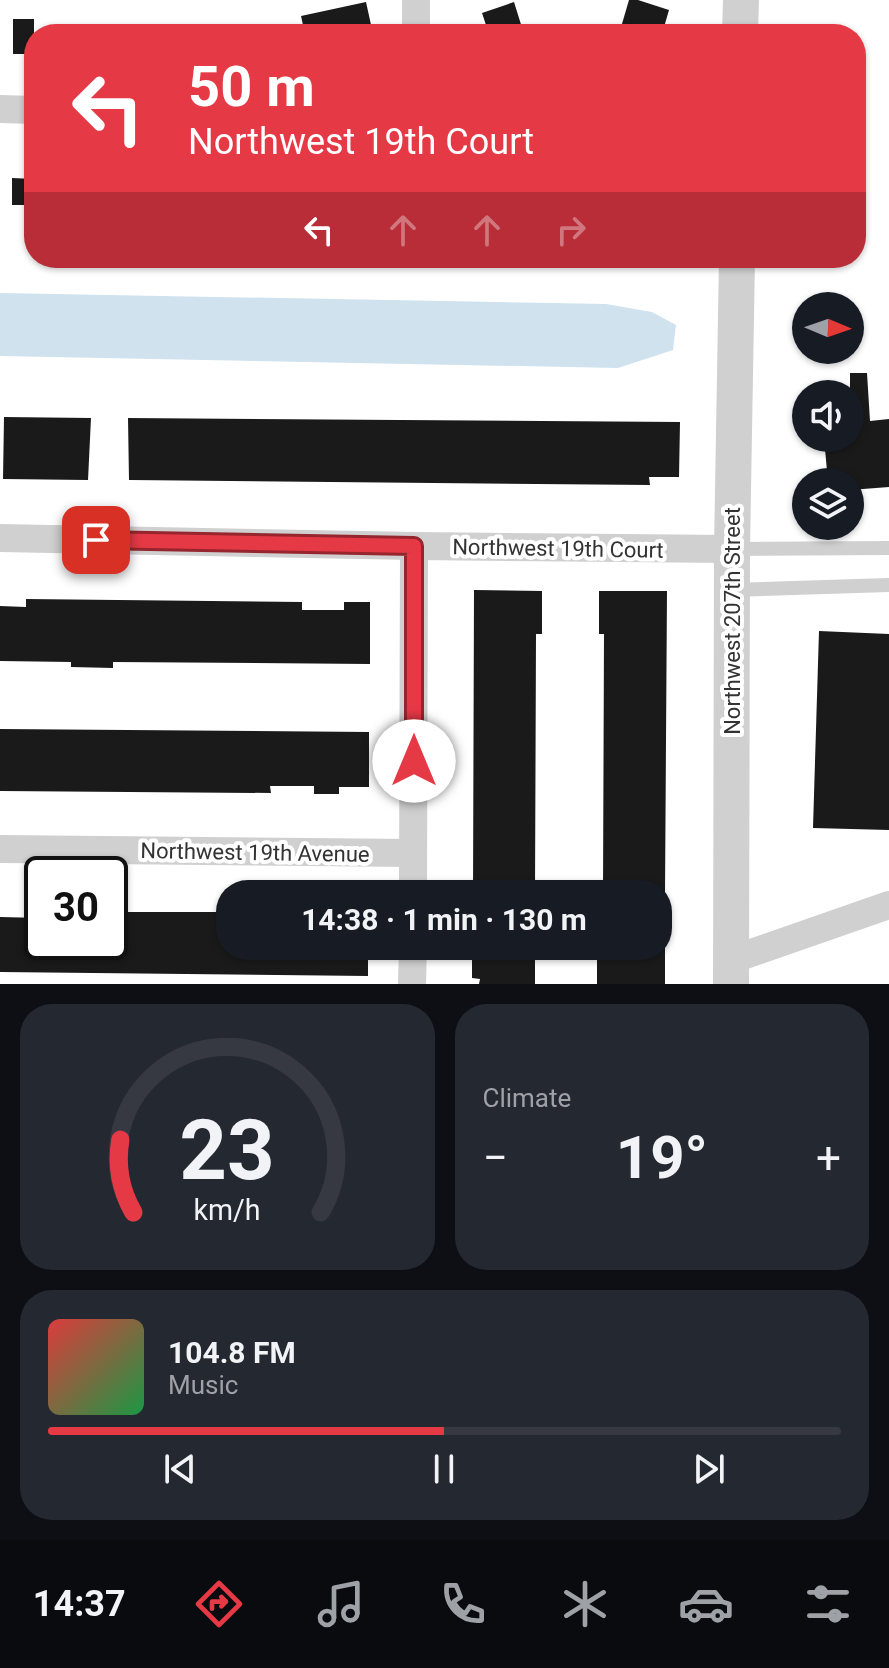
<!DOCTYPE html>
<meta charset="utf-8">
<style>
:root{--surface:#171b24;--page:#242831;--text:#f1f3f6;--muted:#9ea1a6;--line:#363941;--accent:#e63946}
body{margin:0;font-family:Roboto,sans-serif;background:var(--page);color:var(--text);height:100vh;display:flex;flex-direction:column;font-size:30px;white-space:nowrap}
*{box-sizing:border-box;margin:0}
p{font-size:26px;color:var(--muted)}
.icon{flex:none;width:44px;height:44px;fill:none;stroke:currentColor;stroke-width:2;stroke-linecap:round;stroke-linejoin:round}
.map{position:relative;height:984px;overflow:hidden}
.drawer{display:flex;flex-direction:column;gap:20px;padding:20px;background:#0d0f14;flex:1}
.drawer>*{flex:none}
.guide{position:absolute;left:24px;top:24px;width:842px;height:244px;border-radius:32px;box-shadow:0 2px 6px #0004;background:#e63946;color:#fff;overflow:hidden}
.needle{width:52px;rotate:92deg}
.fabs{position:absolute;left:792px;top:292px;display:grid;gap:16px}
.fabs a{display:grid;place-items:center;width:72px;height:72px;border-radius:50%;background:var(--surface);box-shadow:0 2px 6px #0004;font-size:40px}
.speed{position:absolute;left:24px;top:856px;display:flex;gap:16px;font-size:40px;font-weight:700;text-align:center}
.speed>*{display:grid;place-content:center;width:104px;height:104px;border-radius:50%;background:var(--surface);box-shadow:0 2px 6px #0004;line-height:1}
.speed .limit{border:4px solid #111;border-radius:12px;background:#fff;color:#111}
.pin{position:absolute;display:grid;place-items:center;width:68px;height:68px;color:#fff;margin:-34px;border-radius:16px;box-shadow:0 4px 12px #0006}
.me{position:absolute;width:88px;margin:-44px;rotate:0deg;stroke-linejoin:round;filter:drop-shadow(0 0 6px #0008)}
.turn{display:flex;align-items:center;gap:28px;height:168px;padding:0 32px;font-size:36px}
.turn .icon{width:104px;height:104px;stroke-width:2.5}
.turn b{display:block;font-size:56px;line-height:68px}
.lanes{display:flex;align-items:center;height:76px;padding:0 32px;background:#0003;justify-content:center;gap:40px;direction:ltr}
.lanes .off{opacity:.35}
.big{font-size:60px;font-weight:700;line-height:1.1}
.drawer .widget{flex:1;display:flex;flex-direction:column;justify-content:center;gap:12px;min-width:0;padding:0 28px;border-radius:32px;background:var(--page)}
.drawer .dial{align-items:center;gap:0}
.dial svg{height:208px;overflow:visible;fill:none;stroke:var(--line);stroke-width:7;stroke-linecap:round;text-anchor:middle}
.dial text{fill:var(--text);stroke:none}
.song{display:flex;align-items:center;gap:24px}
.cover{width:96px;height:96px;border-radius:12px;background:linear-gradient(135deg,hsl(0 70% 55%),hsl(140 70% 35%))}
.played{height:8px;border-radius:4px;background:linear-gradient(90deg,var(--accent) 50%,var(--line) 50%)}
.keys{display:flex;justify-content:space-around;direction:ltr}
.heat{display:flex;justify-content:space-between;align-items:center;font-size:44px;direction:ltr}
.drawer .tiles{flex:1;display:grid;gap:20px;grid-template-columns:1fr 1fr}
.widget:last-child{grid-column:span 2}
.trip{position:absolute;left:216px;top:880px;width:456px;height:80px;border-radius:32px;background:var(--surface);box-shadow:0 2px 6px #0004;font-weight:700;line-height:80px;text-align:center}
.tab-bar{display:flex;height:128px;justify-content:space-around;align-items:center;background:#090b0e;color:var(--muted)}
.tab-bar .icon{width:56px;height:56px}
.tab-bar .selected{color:var(--accent)}
.tab-bar b{font-size:36px;color:var(--text)}
.map>svg:first-child{display:block}
</style>
<div class="map">
<svg width="889" height="984" viewBox="0 0 889 984">
<rect width="100%" height="100%" fill="#fff"/>
<polygon fill="#cfe2ee" points="0,293 606,304 652,312 676,325 673,350 618,368 0,356"/>
<g fill="#1a1a1a">
<polygon points="629,0 638,0 669,10 662,34 619,34"/>
<polygon points="366,2 373,34 305,34 301,16"/>
<polygon points="514,2 524,34 489,34 482,13"/>
<rect x="13" y="19" width="21" height="35"/>
<polygon points="12,178 34,179 34,205 12,205"/>
<polygon points="850,373 867,373 870,421 889,419 889,487 850,490 850,482 828,482 824,438 850,438"/>
<polygon points="4,417 91,418 88,480 3,479"/>
<polygon points="128,418 680,422 679,477 649,477 650,485 129,480"/>
<polygon points="474,590 542,591 542,634 536,634 535,894 473,894"/>
<polygon points="599,591 667,591 665,894 603,894 604,634 599,634"/>
<polygon points="26,599 302,602 302,610 344,610 344,602 370,602 370,664 113,662 113,668 71,667 71,662 0,661 0,606 26,607"/>
<polygon points="819,631 889,634 889,830 813,828"/>
<polygon points="0,729 369,732 369,787 339,787 339,794 314,794 314,786 270,786 271,793 0,791"/>
<polygon points="110,912 230,912 230,946 368,946 368,976 0,972 0,917 42,918 42,942 110,942"/>
<polygon points="472,946 535,946 535,984 479,984 480,979 472,978"/>
<polygon points="603,946 665,946 665,984 597,984 597,960 602,960"/>
</g>
<g fill="none" stroke-linecap="round" stroke-linejoin="round">
<g stroke="#d0d0d0" stroke-width="14">
<polyline points="733,549 889,548"/>
<polyline points="732,590 889,585"/>
</g>
<g stroke="#d0d0d0" stroke-width="28">
<polyline points="416,34 416,0"/>
<polyline points="0,109 34,110"/>
<polyline points="0,538 414,546 732,549"/>
<polyline points="0,849 413,853"/>
<polyline points="413,894 414,546"/>
<polyline points="731,960 889,905"/>
<polyline points="412,984 413,946"/>
</g>
<g stroke="#d0d0d0" stroke-width="36">
<polyline points="740,34 741,0"/>
<polyline points="731,984 732,549 737,258"/>
</g>
</g>
<g fill="none" stroke-linecap="round" stroke-linejoin="round">
<defs>
<polyline id="route" points="96,540 414,546 414,761"/>
</defs>
<use href="#route" stroke="#96252e" stroke-width="20"/>
<use href="#route" stroke="#e63946" stroke-width="14"/>
</g>
<g text-anchor="middle" stroke-width="8" stroke-linejoin="round" paint-order="stroke">
<g font-size="22" fill="#333" stroke="#fff">
<text transform="translate(558 548) rotate(1)" y="8">Northwest 19th Court</text>
<text transform="translate(732 621) rotate(-90)" y="8">Northwest 207th Street</text>
<text transform="translate(255 852) rotate(1)" y="8">Northwest 19th Avenue</text>
</g>
</g>
</svg>
<div class="fabs">
<a><svg class="needle" viewBox="-14 -14 28 28"><path d="M0-13l5 13h-10z" fill="#e53935"/><path d="M0 13l5-13h-10z" fill="#9ea1a6"/></svg></a>
<a><svg class="icon" aria-label="sound" viewBox="0 0 24 24"><path d="M4 9h4l5-4v14l-5-4H4zM17 9q2 3 0 6"/></svg></a>
<a><svg class="icon" aria-label="layers" viewBox="0 0 24 24"><path d="M12 4l9 5-9 5-9-5zM3 14l9 5 9-5"/></svg></a>
</div>
<div class="speed"><div class="limit">30</div></div>
<div class="pin" style="left:96px;top:540px;background:#d93025"><svg class="icon" aria-label="arrive" viewBox="0 0 24 24"><path d="M6 21V4h12l-3 4 3 4H6"/></svg></div>
<svg class="me" style="left:414px;top:761px" viewBox="-20 -20 40 40"><circle r="19" fill="#fff"/><path d="M0-13L10 11 0 6-10 11z" fill="#e63946"/></svg>
<div class="trip">14:38 · 1 min · 130 m</div>
<div class="guide">
<div class="turn"><svg class="icon" aria-label="left" viewBox="0 0 24 24"><path d="M17 20v-9H6M10 6l-5 5 5 5"/></svg><div><b>50 m</b>Northwest 19th Court</div></div>
<div class="lanes"><svg class="icon" aria-label="left" viewBox="0 0 24 24"><path d="M17 20v-9H6M10 6l-5 5 5 5"/></svg><svg class="icon off" aria-label="ahead" viewBox="0 0 24 24"><path d="M12 20V5M6 11l6-6 6 6"/></svg><svg class="icon off" aria-label="ahead" viewBox="0 0 24 24"><path d="M12 20V5M6 11l6-6 6 6"/></svg><svg class="icon off" aria-label="right" viewBox="0 0 24 24"><path d="M7 20v-9h11M14 6l5 5-5 5"/></svg></div>
</div>
</div>
<section class="drawer">
<div class="tiles">
<div class="widget dial"><svg viewBox="0 0 100 80">
<path d="M14 69A42 42 0 1 1 86 69"/>
<path d="M14 69A42 42 0 0 1 9 41" stroke="#e63946"/>
<text x="50" y="56" font-size="32" font-weight="700">23</text>
<text x="50" y="72" font-size="11">km/h</text>
</svg></div>
<div class="widget"><p>Climate</p>
<div class="heat"><a>−</a><b class="big">19°</b><a>+</a></div>
</div>
<div class="widget">
<div class="song"><i class="cover"></i><div><b>104.8 FM</b><p>Music</p></div></div>
<div class="played"></div>
<div class="keys"><svg class="icon" aria-label="previous" viewBox="0 0 24 24"><path d="M18 5L8 12l10 7zM5 5v14"/></svg><svg class="icon" aria-label="pause" viewBox="0 0 24 24"><path d="M8 5v14M16 5v14"/></svg><svg class="icon" aria-label="next" viewBox="0 0 24 24"><path d="M6 5l10 7-10 7zM19 5v14"/></svg></div>
</div>
</div>
</section>
<nav class="tab-bar">
<b>14:37</b>
<svg class="icon selected" aria-label="directions" viewBox="0 0 24 24"><path d="M12 3l9 9-9 9-9-9zM9 14v-3h6M13 9l2 2-2 2"/></svg>
<svg class="icon" aria-label="music" viewBox="0 0 24 24"><path d="M9 18V5l10-2v13"/><circle cx="6" cy="18" r="3"/><circle cx="16" cy="16" r="3"/></svg>
<svg class="icon" aria-label="phone" viewBox="0 0 24 24"><path d="M5 4h4l2 5-3 2q2 4 5 5l2-3 5 2v4C11 20 4 13 5 4z"/></svg>
<svg class="icon" aria-label="climate" viewBox="0 0 24 24"><path d="M12 3v18M4 7l16 10M4 17L20 7"/></svg>
<svg class="icon" aria-label="car" viewBox="0 0 24 24"><path d="M5 17H2v-5l4-1 3-4h7l3 4 3 1v5h-3M9 17h6M6 11h13"/><circle cx="7" cy="17" r="2"/><circle cx="17" cy="17" r="2"/></svg>
<svg class="icon" aria-label="filters" viewBox="0 0 24 24"><path d="M4 7h16M4 17h16"/><circle cx="9" cy="7" r="2"/><circle cx="15" cy="17" r="2"/></svg>
</nav>
